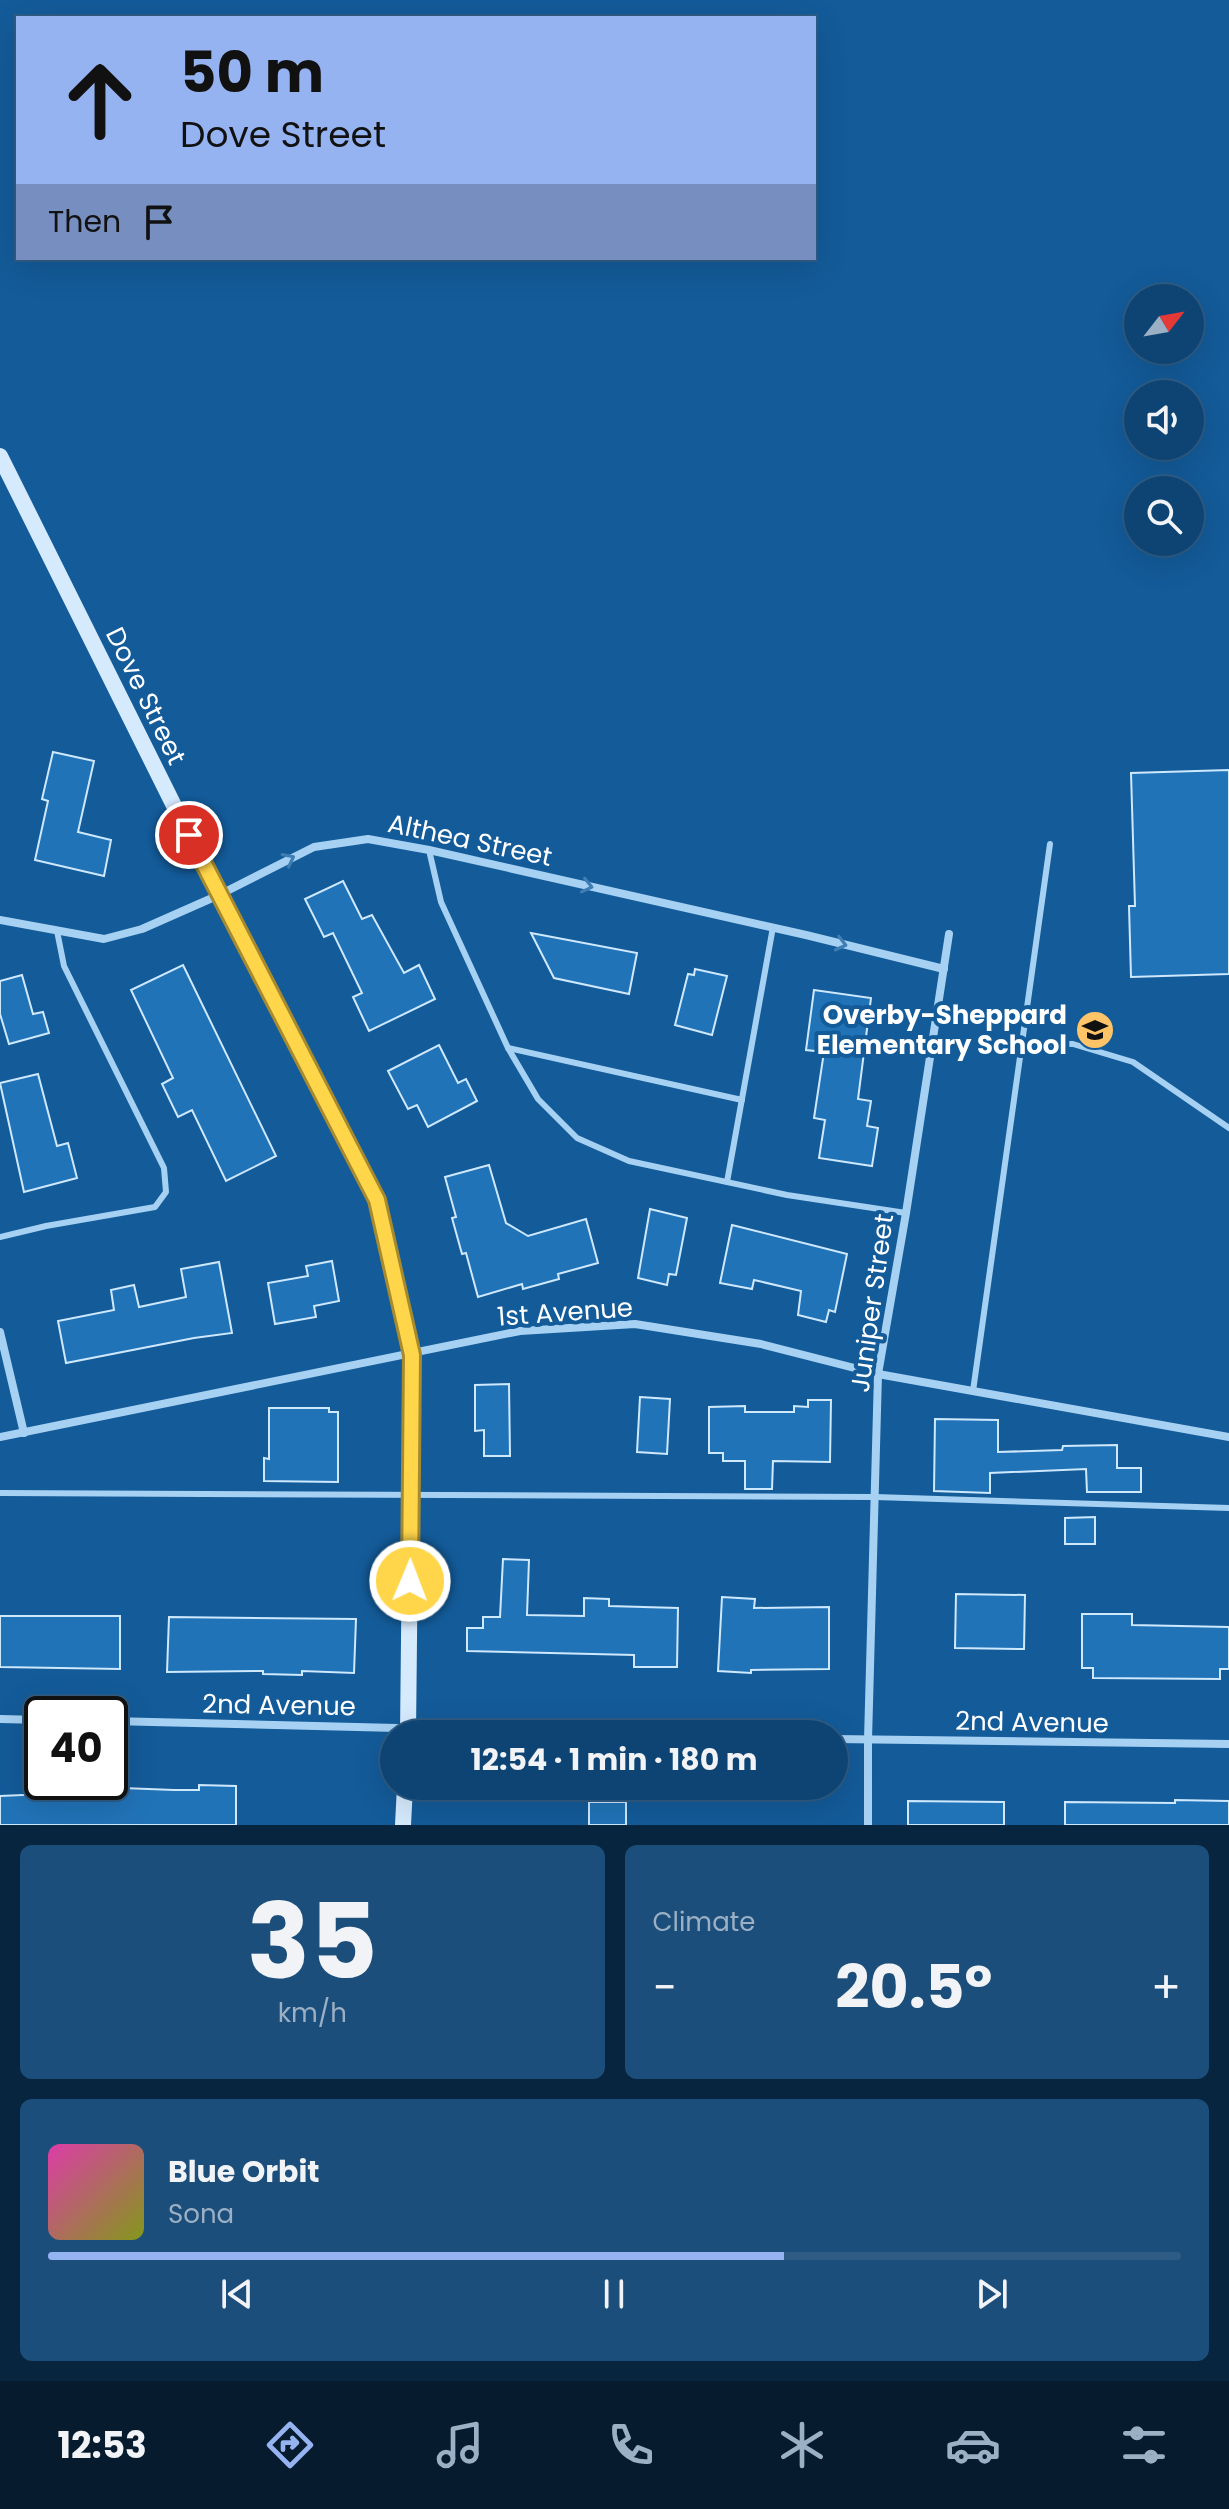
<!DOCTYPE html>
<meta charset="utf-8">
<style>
:root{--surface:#0e4473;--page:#1c4e7b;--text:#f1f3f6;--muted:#9bb0c4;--line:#2e5c85;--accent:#95b2f1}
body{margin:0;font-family:Poppins,sans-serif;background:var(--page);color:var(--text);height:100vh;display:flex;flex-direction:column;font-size:30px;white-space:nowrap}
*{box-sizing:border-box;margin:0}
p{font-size:26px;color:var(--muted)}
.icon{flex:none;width:44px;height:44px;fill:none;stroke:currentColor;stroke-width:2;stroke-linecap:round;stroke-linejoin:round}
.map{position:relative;height:1825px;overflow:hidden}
.drawer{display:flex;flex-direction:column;gap:20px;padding:20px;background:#08253f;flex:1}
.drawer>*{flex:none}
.guide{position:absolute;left:16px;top:16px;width:800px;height:244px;border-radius:0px;box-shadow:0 8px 32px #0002,0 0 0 2px var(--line);background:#95b2f1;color:#111;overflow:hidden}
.needle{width:52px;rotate:59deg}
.buttons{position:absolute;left:1124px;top:284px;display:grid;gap:16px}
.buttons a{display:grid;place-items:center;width:80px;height:80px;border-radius:50%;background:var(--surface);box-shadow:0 8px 32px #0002,0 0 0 2px var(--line);font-size:40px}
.speed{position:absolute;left:24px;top:1696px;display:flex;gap:16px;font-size:40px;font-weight:700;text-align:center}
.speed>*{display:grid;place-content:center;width:104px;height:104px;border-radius:50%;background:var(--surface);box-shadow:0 8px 32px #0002,0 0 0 2px var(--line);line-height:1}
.speed .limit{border:4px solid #111;border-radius:12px;background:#fff;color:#111}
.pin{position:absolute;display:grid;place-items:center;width:68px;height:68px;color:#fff;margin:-34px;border:4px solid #fff;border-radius:50%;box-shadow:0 2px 8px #0007}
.me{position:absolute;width:88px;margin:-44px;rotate:1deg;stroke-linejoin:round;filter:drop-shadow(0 0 6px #0008)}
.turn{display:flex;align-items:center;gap:28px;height:168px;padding:0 32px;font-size:36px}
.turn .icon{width:104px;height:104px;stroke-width:2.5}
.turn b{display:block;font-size:56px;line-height:68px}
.then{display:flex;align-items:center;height:76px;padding:0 32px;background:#0003;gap:16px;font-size:30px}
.big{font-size:60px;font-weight:700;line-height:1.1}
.drawer .widget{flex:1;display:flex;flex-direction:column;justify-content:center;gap:12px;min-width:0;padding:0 28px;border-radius:12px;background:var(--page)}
.drawer .dial{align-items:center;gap:0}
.dial b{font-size:104px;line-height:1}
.song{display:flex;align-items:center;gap:24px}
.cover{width:96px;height:96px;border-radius:12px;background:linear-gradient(135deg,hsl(320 70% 55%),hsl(70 70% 35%))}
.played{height:8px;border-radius:4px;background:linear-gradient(90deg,var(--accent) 65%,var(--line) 65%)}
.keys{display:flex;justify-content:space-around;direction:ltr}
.heat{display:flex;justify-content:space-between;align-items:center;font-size:44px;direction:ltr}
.drawer .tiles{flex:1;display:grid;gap:20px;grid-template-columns:1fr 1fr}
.widget:last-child{grid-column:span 2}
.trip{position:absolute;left:380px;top:1720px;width:468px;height:80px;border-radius:40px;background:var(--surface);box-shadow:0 8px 32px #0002,0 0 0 2px var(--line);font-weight:700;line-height:80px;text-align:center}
.menu{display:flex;height:128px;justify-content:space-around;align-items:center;background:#061b2e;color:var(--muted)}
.menu .icon{width:56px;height:56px}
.menu .on{color:var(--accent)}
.menu b{font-size:36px;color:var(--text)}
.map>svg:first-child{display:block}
</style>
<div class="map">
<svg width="1229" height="1825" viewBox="0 0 1229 1825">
<rect width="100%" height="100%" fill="#135b99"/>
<g fill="#2173b8" stroke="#cee8fd" stroke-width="2">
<polygon points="53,752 94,761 78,832 111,840 104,876 35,860 48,801 42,799"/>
<polygon points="1229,770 1229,974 1131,977 1129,906 1135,906 1131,773"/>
<polygon points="343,881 362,919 372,915 404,973 419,965 435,999 369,1031 353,997 362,993 333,933 324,937 305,899"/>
<polygon points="531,933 637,953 629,994 554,978"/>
<polygon points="183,965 276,1156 226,1181 192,1110 178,1117 162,1084 173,1078 131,990"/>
<polygon points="695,969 727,976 712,1035 675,1025 688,974 694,975"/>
<polygon points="22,975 33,1014 43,1012 49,1033 9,1044 0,1014 0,981"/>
<polygon points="814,990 871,998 858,1099 871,1101 867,1126 878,1128 872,1166 819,1158 825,1120 814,1118 824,1052 806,1050"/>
<polygon points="439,1045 458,1083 466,1079 477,1101 428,1127 417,1105 408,1109 388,1071"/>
<polygon points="38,1074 57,1146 68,1143 77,1178 24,1192 0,1083"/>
<polygon points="489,1165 506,1223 528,1236 586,1219 598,1263 558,1274 559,1279 523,1289 522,1284 478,1297 466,1253 462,1254 452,1218 456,1217 445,1177"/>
<polygon points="650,1209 687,1218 676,1275 669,1274 667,1285 638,1278"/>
<polygon points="732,1225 847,1254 835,1312 829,1310 826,1322 798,1315 801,1291 754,1280 752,1289 720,1283"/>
<polygon points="332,1261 339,1301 314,1306 316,1317 275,1324 268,1283 308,1276 306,1266"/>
<polygon points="219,1262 232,1333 194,1338 66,1363 58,1321 114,1310 111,1290 134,1285 139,1307 186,1297 181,1269"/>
<polygon points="509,1384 510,1456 484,1456 484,1430 475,1431 475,1385"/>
<polygon points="640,1397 670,1399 667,1454 637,1452"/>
<polygon points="808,1400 831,1400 830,1462 773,1461 772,1489 745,1489 745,1461 723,1461 723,1453 709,1453 709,1407 745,1406 745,1412 794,1412 794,1406 808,1407"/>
<polygon points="269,1408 329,1408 329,1412 338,1412 338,1482 264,1481 264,1458 269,1459"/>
<polygon points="935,1419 998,1420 998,1452 1062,1450 1063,1446 1117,1445 1117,1468 1141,1468 1141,1492 1087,1492 1086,1469 990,1473 990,1493 934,1491"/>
<polygon points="1095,1517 1095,1544 1065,1544 1065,1518"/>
<polygon points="503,1559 529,1560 527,1615 584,1616 584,1598 609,1599 609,1606 678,1608 677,1667 634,1667 634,1655 467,1651 467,1628 483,1628 483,1617 500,1617"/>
<polygon points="956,1594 1025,1595 1024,1649 955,1648"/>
<polygon points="722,1597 755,1599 754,1608 829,1607 829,1669 751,1670 751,1673 718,1671"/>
<polygon points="1082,1614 1132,1614 1132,1625 1229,1627 1229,1669 1220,1669 1220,1679 1093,1678 1093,1668 1082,1668"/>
<polygon points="0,1616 120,1616 120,1669 0,1667"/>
<polygon points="169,1617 356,1619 354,1673 302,1671 302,1675 263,1674 263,1671 167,1672"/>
<polygon points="45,1785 174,1790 199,1790 199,1785 236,1786 236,1825 0,1825 0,1796 45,1794"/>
<polygon points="1175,1800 1229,1801 1229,1825 1065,1825 1065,1802 1175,1803"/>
<polygon points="908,1801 1004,1802 1004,1825 908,1825"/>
<rect x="589" y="1802" width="37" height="23"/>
</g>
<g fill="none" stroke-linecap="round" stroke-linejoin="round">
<g stroke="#a6d1f3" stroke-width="6">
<polyline points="429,850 441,902 508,1048 538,1099 577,1138 629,1161 787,1195 906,1213"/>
<polyline points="1020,1043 1073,1044 1133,1062 1229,1128"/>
<polyline points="508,1048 742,1100"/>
<polyline points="727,1182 773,927"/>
<polyline points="0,1237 46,1226 155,1207 166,1192 164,1168 64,966 57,931"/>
<polyline points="973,1391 1050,844"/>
<polyline points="0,1493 875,1497 1229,1508"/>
</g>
<g stroke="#a6d1f3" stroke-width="8">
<polyline points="0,920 104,939 142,929 219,895 314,847 368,839 429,850 806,935 944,969"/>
<polyline points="0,1332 24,1433"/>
<polyline points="0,1437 520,1331 635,1324 761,1344 878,1374 1229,1437"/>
<polyline points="0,1719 42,1720"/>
<polyline points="110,1721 639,1734"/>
<polyline points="834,1739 1229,1744"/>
<polyline points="868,1825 868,1740 878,1374 906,1213 949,934"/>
</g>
<g stroke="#d6eafd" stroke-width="16">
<polyline points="0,456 202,862 377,1200 412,1355 408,1734"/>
<polyline points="403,1825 405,1786"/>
</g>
</g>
<defs><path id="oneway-chevron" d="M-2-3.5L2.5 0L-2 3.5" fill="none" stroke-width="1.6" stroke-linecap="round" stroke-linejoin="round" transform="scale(2)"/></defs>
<g stroke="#3f7eb4">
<use href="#oneway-chevron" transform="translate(289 859) rotate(-27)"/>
<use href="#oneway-chevron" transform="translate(587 886) rotate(13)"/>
<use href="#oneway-chevron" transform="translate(841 944) rotate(14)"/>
</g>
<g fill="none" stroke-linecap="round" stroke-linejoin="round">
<defs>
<polyline id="route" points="189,835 377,1200 412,1355 410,1581"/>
</defs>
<use href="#route" stroke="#a68a30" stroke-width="20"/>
<use href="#route" stroke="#ffd54a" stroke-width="14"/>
</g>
<defs>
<symbol id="school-disc" viewBox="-11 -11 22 22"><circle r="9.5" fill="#ffc468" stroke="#135b99"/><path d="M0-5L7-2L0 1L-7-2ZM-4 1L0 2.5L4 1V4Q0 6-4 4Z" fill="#111"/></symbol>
</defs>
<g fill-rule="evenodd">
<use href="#school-disc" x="1073" y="1008" width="44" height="44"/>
</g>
<g text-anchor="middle" stroke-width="8" stroke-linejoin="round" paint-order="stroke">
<g font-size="26" fill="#fff" stroke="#135b99">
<text transform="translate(146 696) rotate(64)" y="9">Dove Street</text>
<text transform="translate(470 840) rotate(12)" y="9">Althea Street</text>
<text transform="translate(872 1303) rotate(-82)" y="9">Juniper Street</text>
<text transform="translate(565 1312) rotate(-4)" y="9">1st Avenue</text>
<text transform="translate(279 1705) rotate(1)" y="9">2nd Avenue</text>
<text transform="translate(1032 1722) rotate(1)" y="9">2nd Avenue</text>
</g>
<g font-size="26" font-weight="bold" fill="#fff" stroke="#135b99" text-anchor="end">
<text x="1067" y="1024">Overby-Sheppard<tspan x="1067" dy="30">Elementary School</tspan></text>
</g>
</g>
</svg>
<div class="buttons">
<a><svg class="needle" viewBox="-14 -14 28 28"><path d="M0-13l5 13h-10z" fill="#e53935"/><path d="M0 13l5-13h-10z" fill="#9bb0c4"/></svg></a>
<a><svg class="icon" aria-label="sound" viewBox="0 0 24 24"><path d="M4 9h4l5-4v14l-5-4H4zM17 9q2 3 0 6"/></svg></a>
<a><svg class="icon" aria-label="search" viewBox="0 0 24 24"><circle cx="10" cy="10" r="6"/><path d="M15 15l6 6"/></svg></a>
</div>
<div class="speed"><div class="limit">40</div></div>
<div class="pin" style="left:189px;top:835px;background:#d93025"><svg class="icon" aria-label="arrive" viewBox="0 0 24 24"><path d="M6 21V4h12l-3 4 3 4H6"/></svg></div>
<svg class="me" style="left:410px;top:1581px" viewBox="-20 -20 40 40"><circle r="17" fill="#ffd54a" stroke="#fff" stroke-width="3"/><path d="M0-11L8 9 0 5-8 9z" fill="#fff"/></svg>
<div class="trip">12:54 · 1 min · 180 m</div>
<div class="guide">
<div class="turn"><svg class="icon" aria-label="ahead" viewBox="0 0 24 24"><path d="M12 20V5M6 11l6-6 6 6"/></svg><div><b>50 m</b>Dove Street</div></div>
<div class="then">Then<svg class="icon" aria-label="arrive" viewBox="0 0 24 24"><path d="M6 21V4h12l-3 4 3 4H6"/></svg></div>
</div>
</div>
<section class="drawer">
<div class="tiles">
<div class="widget dial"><b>35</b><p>km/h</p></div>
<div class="widget"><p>Climate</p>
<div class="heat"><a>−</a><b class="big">20.5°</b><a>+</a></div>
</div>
<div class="widget">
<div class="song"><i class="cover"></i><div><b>Blue Orbit</b><p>Sona</p></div></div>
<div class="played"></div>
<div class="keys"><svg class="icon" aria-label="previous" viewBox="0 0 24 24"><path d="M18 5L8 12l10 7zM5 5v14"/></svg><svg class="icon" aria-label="pause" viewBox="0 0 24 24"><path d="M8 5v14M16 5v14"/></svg><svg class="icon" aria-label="next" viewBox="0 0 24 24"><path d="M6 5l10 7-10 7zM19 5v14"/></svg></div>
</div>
</div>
</section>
<nav class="menu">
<b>12:53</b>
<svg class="icon on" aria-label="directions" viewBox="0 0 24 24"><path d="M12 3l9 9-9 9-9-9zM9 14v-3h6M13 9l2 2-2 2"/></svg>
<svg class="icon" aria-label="music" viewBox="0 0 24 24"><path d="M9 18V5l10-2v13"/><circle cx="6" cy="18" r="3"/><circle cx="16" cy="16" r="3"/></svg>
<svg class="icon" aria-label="phone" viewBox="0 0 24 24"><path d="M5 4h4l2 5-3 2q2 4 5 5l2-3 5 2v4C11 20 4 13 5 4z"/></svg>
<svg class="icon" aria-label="climate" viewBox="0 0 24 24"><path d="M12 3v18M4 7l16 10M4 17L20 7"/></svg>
<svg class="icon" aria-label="car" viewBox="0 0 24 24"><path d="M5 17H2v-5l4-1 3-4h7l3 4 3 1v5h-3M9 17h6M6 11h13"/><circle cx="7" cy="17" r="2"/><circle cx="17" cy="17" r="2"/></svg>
<svg class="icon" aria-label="filters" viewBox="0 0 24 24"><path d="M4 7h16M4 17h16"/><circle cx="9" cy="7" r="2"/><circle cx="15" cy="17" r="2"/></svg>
</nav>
